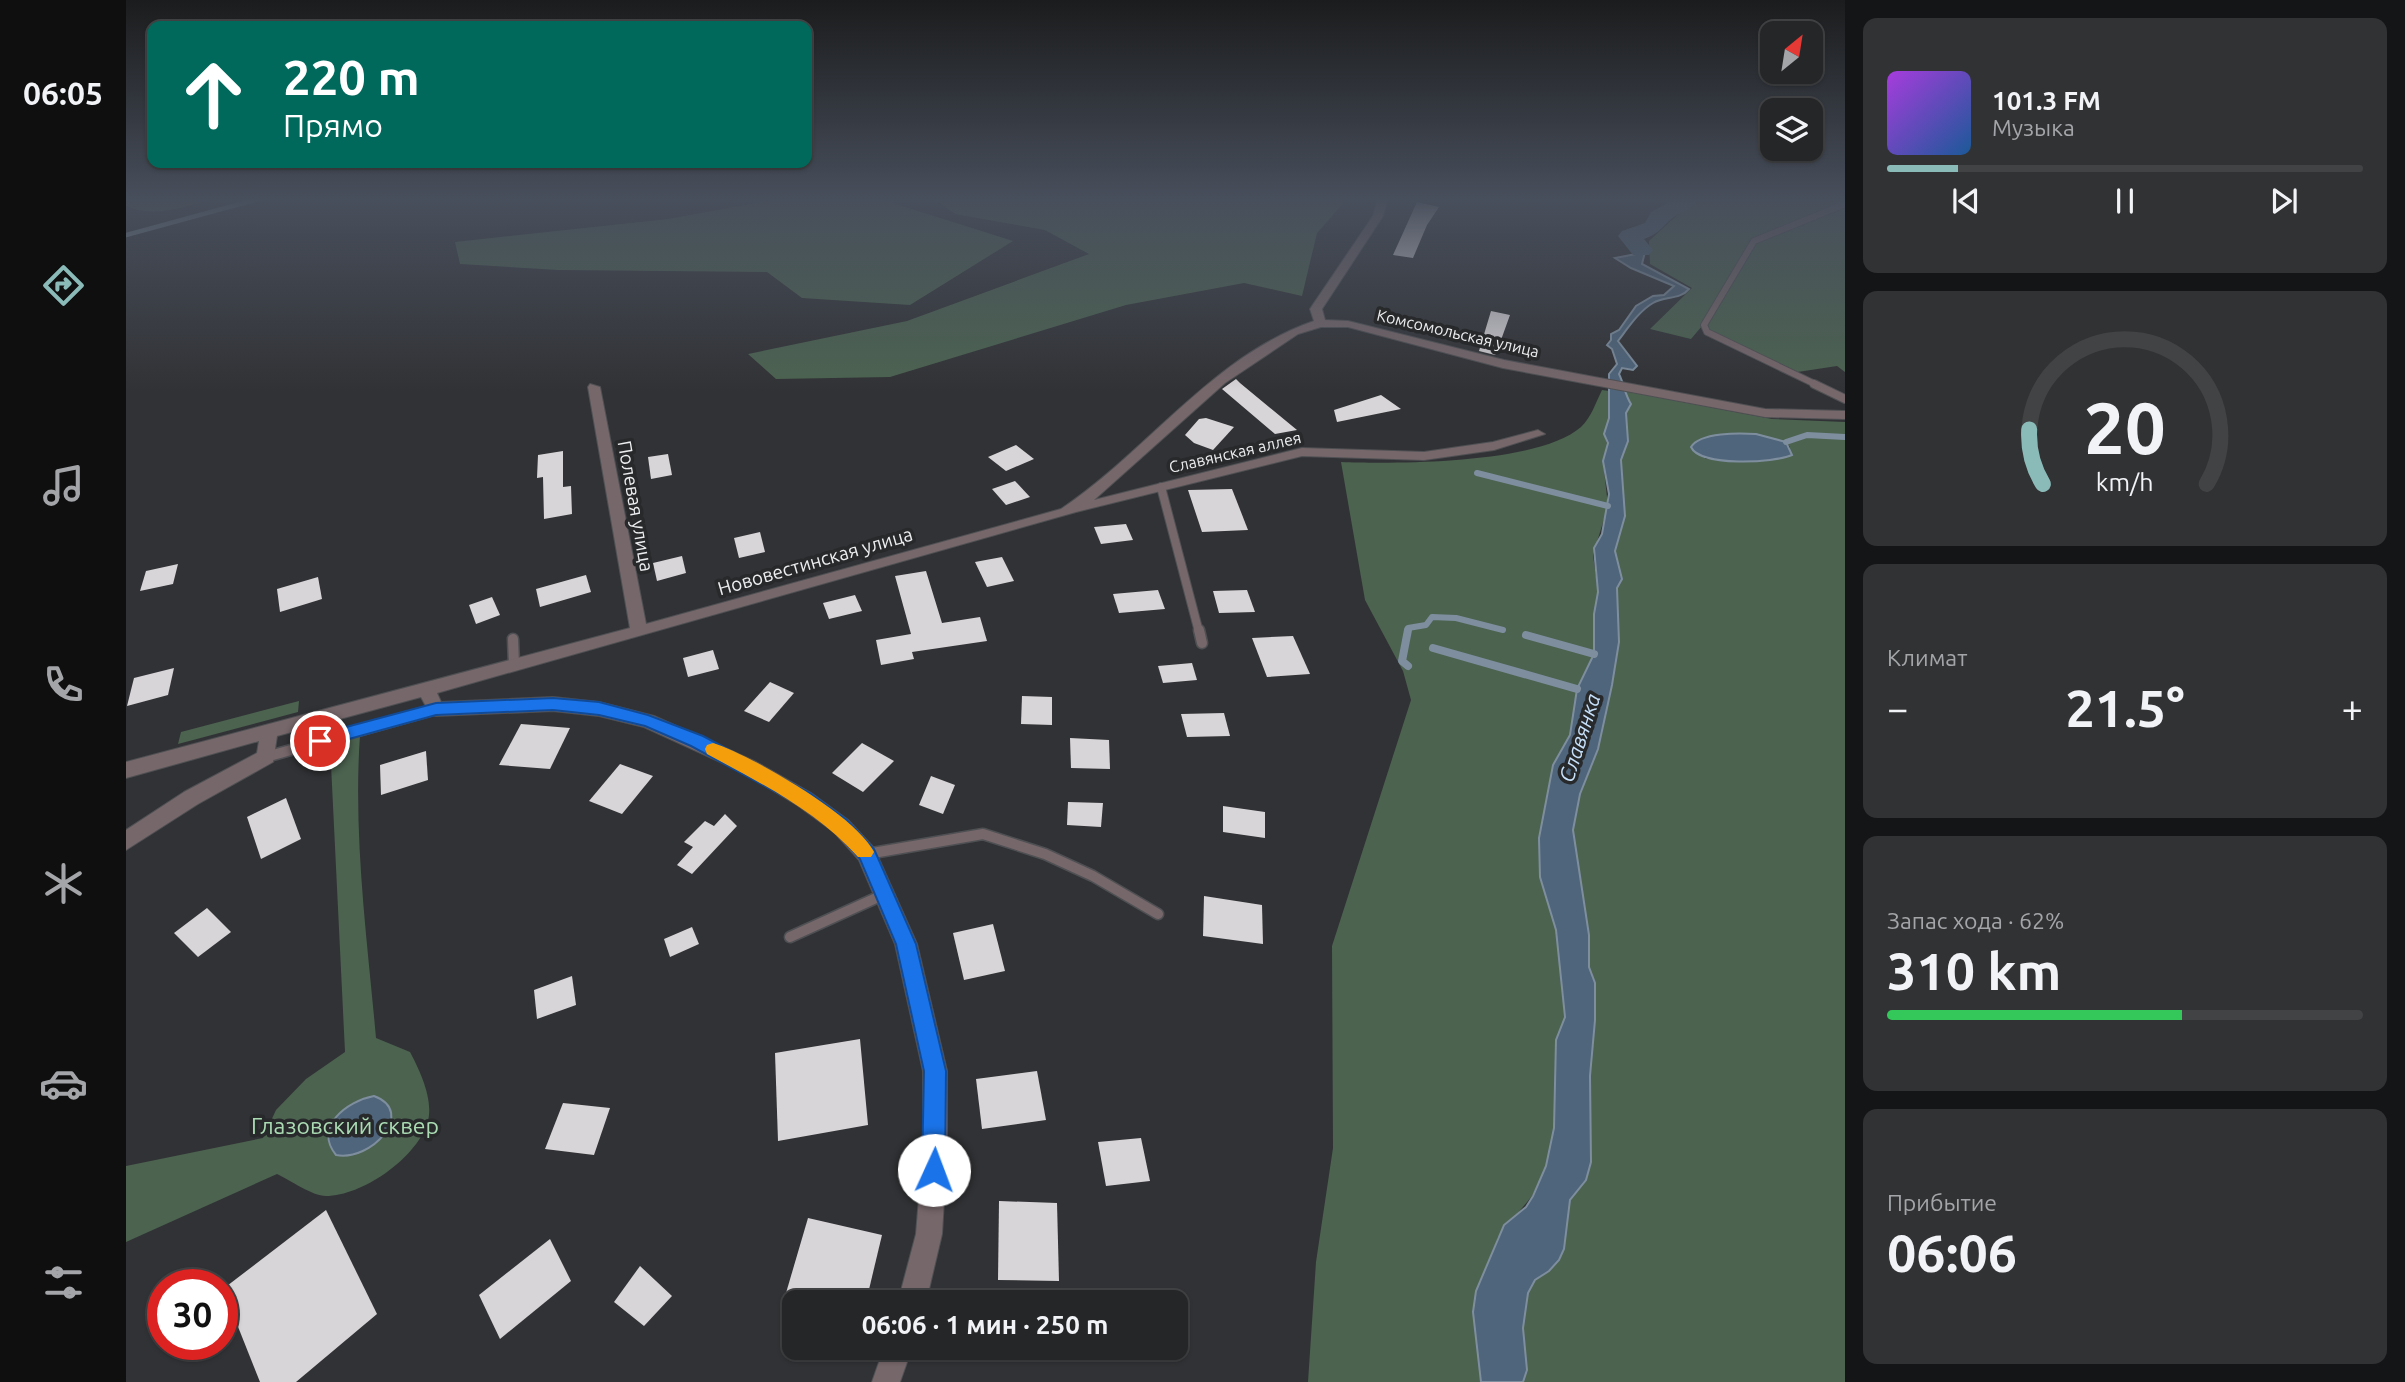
<!DOCTYPE html>
<html lang="ru">
<meta charset="utf-8">
<style>
:root{--surface:#252628;--page:#313234;--text:#f1f3f6;--muted:#a3a5a8;--line:#424345;--accent:#8bbbb9}
body{margin:0;font-family:Ubuntu,sans-serif;background:var(--page);color:var(--text);height:100vh;display:flex;flex-direction:column;font-size:26px;white-space:nowrap}
*{box-sizing:border-box;margin:0}
p{font-size:23px;color:var(--muted)}
.icon{flex:none;width:38px;height:38px;fill:none;stroke:currentColor;stroke-width:2;stroke-linecap:round;stroke-linejoin:round}
.map{position:relative;flex:1;overflow:hidden}
.details{display:flex;flex-direction:column;gap:18px;padding:18px;background:#141516;width:560px}
.details>*{flex:none}
.top-card{position:absolute;left:21px;top:21px;width:665px;height:147px;border-radius:14px;box-shadow:0 2px 5px #0004,0 0 0 2px var(--line);background:#00695c;color:#fff;overflow:hidden}
.needle{width:46px;rotate:30deg}
.fabs{position:absolute;left:1634px;top:21px;display:grid;gap:14px}
.fabs a{display:grid;place-items:center;width:63px;height:63px;border-radius:14px;background:var(--surface);box-shadow:0 2px 5px #0004,0 0 0 2px var(--line);font-size:35px}
.speed{position:absolute;left:21px;top:1269px;display:flex;gap:14px;font-size:35px;font-weight:700;text-align:center}
.speed>*{display:grid;place-content:center;width:91px;height:91px;border-radius:50%;background:var(--surface);box-shadow:0 2px 5px #0004,0 0 0 2px var(--line);line-height:1}
.speed .limit{border:10px solid #d22;background:#fff;color:#111}
.pin{position:absolute;display:grid;place-items:center;width:60px;height:60px;color:#fff;margin:-30px;border:4px solid #fff;border-radius:50%;box-shadow:0 2px 7px #0007}
.me{position:absolute;width:77px;margin:-38px;rotate:2deg;stroke-linejoin:round;filter:drop-shadow(0 0 5px #0008)}
.turn{display:flex;align-items:center;gap:24px;height:147px;padding:0 21px;font-size:32px}
.turn .icon{width:91px;height:91px;stroke-width:2.5}
.turn b{display:block;font-size:49px;line-height:60px}
.big{font-size:52px;font-weight:600;line-height:1.1}
.details .tile{flex:1;display:flex;flex-direction:column;justify-content:center;gap:10px;min-width:0;padding:0 24px;border-radius:14px;background:var(--page)}
.details .dial{align-items:center;gap:0}
.dial svg{height:182px;overflow:visible;fill:none;stroke:var(--line);stroke-width:7;stroke-linecap:round;text-anchor:middle}
.dial text{fill:var(--text);stroke:none}
.song{display:flex;align-items:center;gap:21px}
.cover{width:84px;height:84px;border-radius:10px;background:linear-gradient(135deg,hsl(280 70% 55%),hsl(210 70% 35%))}
.played{height:7px;border-radius:4px;background:linear-gradient(90deg,var(--accent) 15%,var(--line) 15%)}
.keys{display:flex;justify-content:space-around;direction:ltr}
.heat{display:flex;justify-content:space-between;align-items:center;font-size:38px;direction:ltr}
.charge{height:10px;border-radius:5px;background:linear-gradient(90deg,#34c759 62%,var(--line) 0)}
.trip{position:absolute;left:656px;top:1290px;width:406px;height:70px;border-radius:14px;background:var(--surface);box-shadow:0 2px 5px #0004,0 0 0 2px var(--line);font-weight:600;line-height:70px;text-align:center}
main{display:flex;flex:1;min-height:0}
.tabs{display:flex;flex-direction:column;width:126px;justify-content:space-around;align-items:center;background:#0f0f10;color:var(--muted)}
.tabs .icon{width:49px;height:49px}
.tabs .current{color:var(--accent)}
.tabs b{font-size:32px;color:var(--text)}
.map>svg:first-child{display:block}
</style>
<main>
<nav class="tabs">
<b>06:05</b>
<svg class="icon current" aria-label="directions" viewBox="0 0 24 24"><path d="M12 3l9 9-9 9-9-9zM9 14v-3h6M13 9l2 2-2 2"/></svg>
<svg class="icon" aria-label="music" viewBox="0 0 24 24"><path d="M9 18V5l10-2v13"/><circle cx="6" cy="18" r="3"/><circle cx="16" cy="16" r="3"/></svg>
<svg class="icon" aria-label="phone" viewBox="0 0 24 24"><path d="M5 4h4l2 5-3 2q2 4 5 5l2-3 5 2v4C11 20 4 13 5 4z"/></svg>
<svg class="icon" aria-label="climate" viewBox="0 0 24 24"><path d="M12 3v18M4 7l16 10M4 17L20 7"/></svg>
<svg class="icon" aria-label="car" viewBox="0 0 24 24"><path d="M5 17H2v-5l4-1 3-4h7l3 4 3 1v5h-3M9 17h6M6 11h13"/><circle cx="7" cy="17" r="2"/><circle cx="17" cy="17" r="2"/></svg>
<svg class="icon" aria-label="filters" viewBox="0 0 24 24"><path d="M4 7h16M4 17h16"/><circle cx="9" cy="7" r="2"/><circle cx="15" cy="17" r="2"/></svg>
</nav>
<div class="map">
<svg width="1719" height="1382" viewBox="0 0 1719 1382">
<rect width="100%" height="100%" fill="#313235"/>
<g fill="#4c6350" fill-rule="evenodd">
<path d="M 0,198 L 90,198 C 62,206 27,219 0,206 Z"/>
<polygon points="658,198 751,198 887,241 784,305 676,298 641,272 432,270 334,264 329,242 542,219"/>
<polygon points="807,198 1222,198 1191,233 1176,296 1118,283 1000,305 764,377 650,379 622,354 781,321 963,254 919,230 829,214"/>
<polygon points="1570,198 1719,198 1719,372 1711,366 1665,373 1576,326 1565,339 1524,329 1566,288 1524,264 1523,241"/>
<path d="M 1476,390 L 1483,391 L 1483,419 L 1478,434 L 1482,447 L 1477,461 L 1482,506 L 1467,555 L 1472,592 L 1468,614 L 1468,654 L 1450,695 L 1444,735 L 1427,765 L 1413,838 L 1414,877 L 1430,930 L 1439,1017 L 1430,1040 L 1428,1128 L 1420,1166 L 1406,1196 L 1372,1237 L 1348,1300 L 1355,1382 L 1182,1382 L 1190,1262 L 1207,1148 L 1206,946 L 1285,700 L 1277,671 L 1239,600 L 1215,462 C 1271,464 1413,464 1455,427 C 1465,418 1470,402 1476,390 Z"/>
<path d="M 1499,391 L 1646,419 L 1719,422 L 1719,1382 L 1397,1382 L 1401,1370 L 1397,1328 L 1402,1293 L 1409,1280 L 1423,1271 L 1433,1260 L 1438,1249 L 1444,1200 L 1460,1180 L 1465,1162 L 1464,1076 L 1469,1020 L 1469,983 L 1463,967 L 1463,935 L 1447,830 L 1454,794 L 1476,733 L 1493,642 L 1491,588 L 1495,574 L 1489,552 L 1499,516 L 1495,460 L 1502,441 L 1500,413 L 1505,405 ZM 1615,434 L 1660,442 L 1664,447 L 1664,457 L 1580,459 L 1565,447 L 1572,440 Z"/>
<polygon points="173,701 172,712 52,744 55,732"/>
<path d="M 234,735 C 227,836 241,937 250,1038 L 284,1052 C 294,1071 309,1102 301,1124 C 289,1159 236,1196 200,1196 C 186,1196 164,1180 151,1174 L 0,1242 L 0,1166 L 137,1138 L 150,1110 L 180,1079 L 219,1052 L 204,744 Z"/>
</g>
<g fill="#4f657b" stroke="#7e8e9e" stroke-width="2">
<path d="M 1530,217 L 1542,219 L 1529,231 L 1511,235 L 1510,238 L 1519,252 L 1516,264 L 1563,289 C 1554,300 1539,296 1527,303 C 1513,311 1502,328 1492,341 L 1511,366 L 1507,370 L 1496,368 L 1493,374 C 1498,384 1499,395 1505,404 L 1500,413 L 1502,441 L 1495,460 L 1499,516 L 1489,551 L 1496,579 L 1491,588 L 1493,642 L 1486,685 L 1472,749 L 1454,794 L 1447,830 L 1463,935 L 1463,967 L 1469,983 L 1469,1020 L 1464,1076 L 1465,1162 L 1460,1180 L 1444,1200 L 1438,1249 L 1433,1260 L 1423,1271 L 1409,1280 L 1402,1293 L 1397,1328 L 1401,1370 L 1397,1382 L 1355,1382 L 1347,1312 L 1350,1291 L 1378,1225 L 1400,1207 L 1407,1196 L 1420,1166 L 1428,1128 L 1430,1040 L 1439,1017 L 1430,930 L 1414,877 L 1413,838 L 1427,765 L 1444,735 L 1451,689 L 1468,654 L 1468,614 L 1472,592 L 1468,548 L 1476,534 L 1483,494 L 1477,461 L 1482,443 L 1478,434 L 1483,418 L 1483,374 L 1491,364 L 1486,349 L 1481,345 L 1485,340 L 1485,334 L 1493,330 L 1510,306 L 1527,296 L 1538,295 L 1548,286 L 1505,268 L 1489,258 L 1510,254 L 1499,236 L 1504,232 L 1523,227 Z"/>
<path d="M 1630,434 L 1660,442 L 1666,455 C 1648,463 1574,467 1565,447 C 1574,432 1614,433 1630,434 Z"/>
<path d="M 248,1096 C 291,1112 245,1162 210,1155 C 187,1127 221,1101 248,1096 Z"/>
</g>
<g fill="none" stroke-linecap="round" stroke-linejoin="round">
<polyline stroke="#7e8e9e" stroke-width="4.5" points="0,235 136,198"/>
<g stroke="#7e8e9e" stroke-width="6">
<polyline points="1660,442 1681,435 1719,437"/>
<polyline points="1351,473 1482,506"/>
<polyline points="1281,632 1282,628 1300,625 1306,617 1330,618 1377,630"/>
</g>
<g stroke="#7e8e9e" stroke-width="8">
<polyline points="1282,630 1276,661 1282,666"/>
<polyline points="1400,635 1468,654"/>
<polyline points="1307,648 1451,689"/>
</g>
<path fill="#4f657b" fill-rule="evenodd" d="M 1551,198 L 1575,198 C 1565,211 1550,213 1542,222 C 1533,231 1531,234 1518,239 L 1527,250 L 1523,255 L 1507,255 L 1492,236 L 1496,231 L 1519,223 L 1525,212 Z"/>
</g>
<g fill="#d8d5d8">
<polygon points="1291,202 1313,207 1301,225 1287,258 1267,255"/>
<polygon points="1365,311 1384,315 1375,340 1380,341 1369,355 1353,351"/>
<polygon points="1110,379 1114,383 1171,430 1149,434 1096,389"/>
<polygon points="1255,395 1275,409 1211,422 1208,410"/>
<polygon points="1080,418 1108,427 1087,450 1068,443 1059,435 1073,419"/>
<polygon points="890,445 908,459 880,471 862,457"/>
<polygon points="437,451 437,487 445,486 446,514 418,519 417,477 411,478 412,455"/>
<polygon points="542,454 546,475 525,479 522,457"/>
<polygon points="889,481 904,497 880,505 866,489"/>
<polygon points="1106,489 1122,530 1076,532 1062,490"/>
<polygon points="1000,524 1007,540 975,544 968,527"/>
<polygon points="634,532 639,552 613,558 608,538"/>
<polygon points="556,556 560,573 531,581 527,563"/>
<polygon points="876,557 888,581 861,587 849,562"/>
<polygon points="52,564 47,584 14,591 20,571"/>
<polygon points="800,571 816,623 854,617 861,641 786,652 788,659 755,665 750,640 785,634 769,576"/>
<polygon points="460,575 465,592 414,607 410,589"/>
<polygon points="192,577 196,599 154,612 151,589"/>
<polygon points="1032,590 1039,609 993,613 987,594"/>
<polygon points="1121,590 1129,612 1093,613 1087,591"/>
<polygon points="729,595 736,611 703,619 697,603"/>
<polygon points="366,597 374,615 350,624 343,605"/>
<polygon points="1167,636 1184,674 1141,677 1126,638"/>
<polygon points="587,650 593,669 562,677 557,658"/>
<polygon points="1066,663 1071,680 1037,683 1032,666"/>
<polygon points="48,668 42,695 1,706 8,678"/>
<polygon points="644,682 668,693 643,722 618,711"/>
<polygon points="896,696 926,697 926,725 895,724"/>
<polygon points="1098,713 1104,736 1061,737 1055,714"/>
<polygon points="395,724 444,728 424,769 373,765"/>
<polygon points="944,738 983,740 984,769 945,768"/>
<polygon points="736,743 768,761 737,792 706,773"/>
<polygon points="300,751 302,780 255,795 254,765"/>
<polygon points="494,764 527,776 496,814 463,801"/>
<polygon points="805,776 829,785 817,814 793,805"/>
<polygon points="160,798 175,839 135,859 121,817"/>
<polygon points="942,802 977,803 975,827 941,825"/>
<polygon points="1097,806 1139,812 1139,838 1097,832"/>
<polygon points="599,814 611,826 566,874 551,865 567,847 558,842 579,821 588,826"/>
<polygon points="1078,896 1136,905 1137,944 1077,936"/>
<polygon points="81,908 105,932 72,957 48,933"/>
<polygon points="867,924 879,971 838,980 827,933"/>
<polygon points="566,927 573,944 544,957 538,939"/>
<polygon points="446,976 450,1005 411,1019 408,990"/>
<polygon points="734,1039 742,1125 652,1141 649,1053"/>
<polygon points="911,1071 920,1120 856,1129 850,1079"/>
<polygon points="437,1103 484,1108 468,1155 419,1149"/>
<polygon points="1015,1138 1024,1181 980,1186 972,1142"/>
<polygon points="873,1201 931,1203 933,1281 872,1280"/>
<polygon points="200,1210 251,1314 170,1382 134,1382 97,1289"/>
<polygon points="682,1218 756,1235 740,1302 698,1302 660,1293"/>
<polygon points="424,1239 445,1281 374,1339 353,1295"/>
<polygon points="514,1266 546,1296 518,1326 488,1302"/>
</g>
<g fill="none" stroke-linecap="round" stroke-linejoin="round">
<defs>
<polyline id="service-far2" points="1691,385 1581,332 1578,325 1628,241 1719,204"/>
<g id="service-far1">
<polyline points="1688,384 1719,399"/>
<polyline points="1035,487 1073,632"/>
</g>
<g id="service">
<polyline points="1073,630 1076,643"/>
<polyline points="387,639 388,665"/>
<polyline points="140,757 310,709"/>
<polyline points="741,854 857,834 919,854 967,876 1032,914"/>
<polyline points="664,937 759,894"/>
</g>
<g id="minor">
<path d="M 1252,198 L 1262,198 L 1257,216 L 1196,309 L 1199,320 L 1222,321 L 1378,360 L 1639,409 L 1719,411 L 1719,419 L 1639,417 L 1377,368 L 1222,327 L 1195,327 L 1172,334 L 1099,383 L 968,500 L 1176,448 L 1298,452 L 1367,442 L 1412,430 L 1419,434 L 1368,450 L 1298,460 L 1176,456 L 950,512 L 311,693 L 315,702 L 427,697 L 473,702 L 528,716 L 630,762 L 685,793 L 722,820 L 748,848 L 791,944 L 821,1071 L 821,1149 L 816,1234 L 800,1302 L 772,1302 L 790,1234 L 797,1149 L 797,1071 L 769,944 L 733,860 L 708,832 L 671,805 L 616,772 L 518,727 L 473,716 L 427,711 L 310,716 L 304,714 L 295,697 L 151,736 L 147,762 L 72,804 L 0,850 L 0,830 L 58,792 L 131,753 L 133,741 L 0,778 L 0,762 L 504,628 L 462,387 L 464,384 L 474,387 L 520,624 L 935,509 C 1022,451 1086,356 1188,321 L 1184,309 L 1247,216 Z"/>
<polygon points="758,1348 786,1348 774,1382 746,1382"/>
</g>
</defs>
<use href="#service-far2" stroke="#4f5053" stroke-width="8"/>
<use href="#service-far1" stroke="#4f5053" stroke-width="10"/>
<use href="#service" stroke="#4f5053" stroke-width="13"/>
<use href="#minor" stroke="#4f5053" stroke-width="2"/>
<use href="#service-far2" stroke="#76676a" stroke-width="6"/>
<use href="#service-far1" stroke="#76676a" stroke-width="8"/>
<use href="#service" stroke="#76676a" stroke-width="10"/>
<use href="#minor" fill="#76676a" fill-rule="evenodd"/>
</g>
<linearGradient id="sky" x2="0" y2="1"><stop stop-color="#1b1c1d"/><stop offset="0.51" stop-color="#484f5c"/><stop offset="1" stop-color="#484f5c" stop-opacity="0"/></linearGradient>
<rect width="1719" height="391" fill="url(#sky)"/>
<polygon fill="#1a73e8" stroke="#114b97" stroke-width="2" points="427,698 473,702 522,715 577,736 684,793 721,820 748,849 790,944 820,1071 819,1170 816,1179 808,1182 800,1179 796,1170 798,1071 770,944 734,859 709,831 672,804 565,746 519,726 473,715 427,710 310,715 194,747 185,741 194,734 310,703"/>
<path fill="#f59e0b" d="M 587,743 C 625,755 731,816 748,852 L 745,857 L 732,857 C 690,810 636,784 581,754 L 579,749 L 581,745 Z"/>
<g text-anchor="middle" stroke-width="7" stroke-linejoin="round" paint-order="stroke">
<g font-size="16" fill="#edeef0" stroke="#27292b">
<text transform="translate(1332 333) rotate(13)" y="6">Комсомольская улица</text>
<text transform="translate(1109 452) rotate(-13)" y="6">Славянская аллея</text>
</g>
<g font-size="19" fill="#edeef0" stroke="#27292b">
<text transform="translate(510 506) rotate(80)" y="7">Полевая улица</text>
<text transform="translate(689 561) rotate(-16)" y="7">Нововестинская улица</text>
</g>
<g font-size="21" font-style="italic" fill="#c7e1fb" stroke="#27292b">
<text transform="translate(1454 738) rotate(-72)" y="7">Славянка</text>
</g>
<g font-size="23" fill="#aadbb3" stroke="#27292b">
<text x="219" y="1134">Глазовский сквер</text>
</g>
</g>
</svg>
<div class="fabs">
<a><svg class="needle" viewBox="-14 -14 28 28"><path d="M0-13l5 13h-10z" fill="#e53935"/><path d="M0 13l5-13h-10z" fill="#a3a5a8"/></svg></a>
<a><svg class="icon" aria-label="layers" viewBox="0 0 24 24"><path d="M12 4l9 5-9 5-9-5zM3 14l9 5 9-5"/></svg></a>
</div>
<div class="speed"><div class="limit">30</div></div>
<div class="pin" style="left:194px;top:741px;background:#d93025"><svg class="icon" aria-label="arrive" viewBox="0 0 24 24"><path d="M6 21V4h12l-3 4 3 4H6"/></svg></div>
<svg class="me" style="left:808px;top:1170px" viewBox="-20 -20 40 40"><circle r="19" fill="#fff"/><path d="M0-13L10 11 0 6-10 11z" fill="#1a73e8"/></svg>
<div class="trip">06:06 · 1 мин · 250 m</div>
<div class="top-card">
<div class="turn"><svg class="icon" aria-label="ahead" viewBox="0 0 24 24"><path d="M12 20V5M6 11l6-6 6 6"/></svg><div><b>220 m</b>Прямо</div></div>
</div>
</div>
<section class="details">
<div class="tile">
<div class="song"><i class="cover"></i><div><b>101.3 FM</b><p>Музыка</p></div></div>
<div class="played"></div>
<div class="keys"><svg class="icon" aria-label="previous" viewBox="0 0 24 24"><path d="M18 5L8 12l10 7zM5 5v14"/></svg><svg class="icon" aria-label="pause" viewBox="0 0 24 24"><path d="M8 5v14M16 5v14"/></svg><svg class="icon" aria-label="next" viewBox="0 0 24 24"><path d="M6 5l10 7-10 7zM19 5v14"/></svg></div>
</div>
<div class="tile dial"><svg viewBox="0 0 100 80">
<path d="M14 69A42 42 0 1 1 86 69"/>
<path d="M14 69A42 42 0 0 1 8 45" stroke="#8bbbb9"/>
<text x="50" y="56" font-size="32" font-weight="700">20</text>
<text x="50" y="72" font-size="11">km/h</text>
</svg></div>
<div class="tile"><p>Климат</p>
<div class="heat"><a>−</a><b class="big">21.5°</b><a>+</a></div>
</div>
<div class="tile"><p>Запас хода · 62%</p><b class="big">310 km</b><div class="charge"></div></div>
<div class="tile"><p>Прибытие</p><b class="big">06:06</b></div>
</section>
</main>
